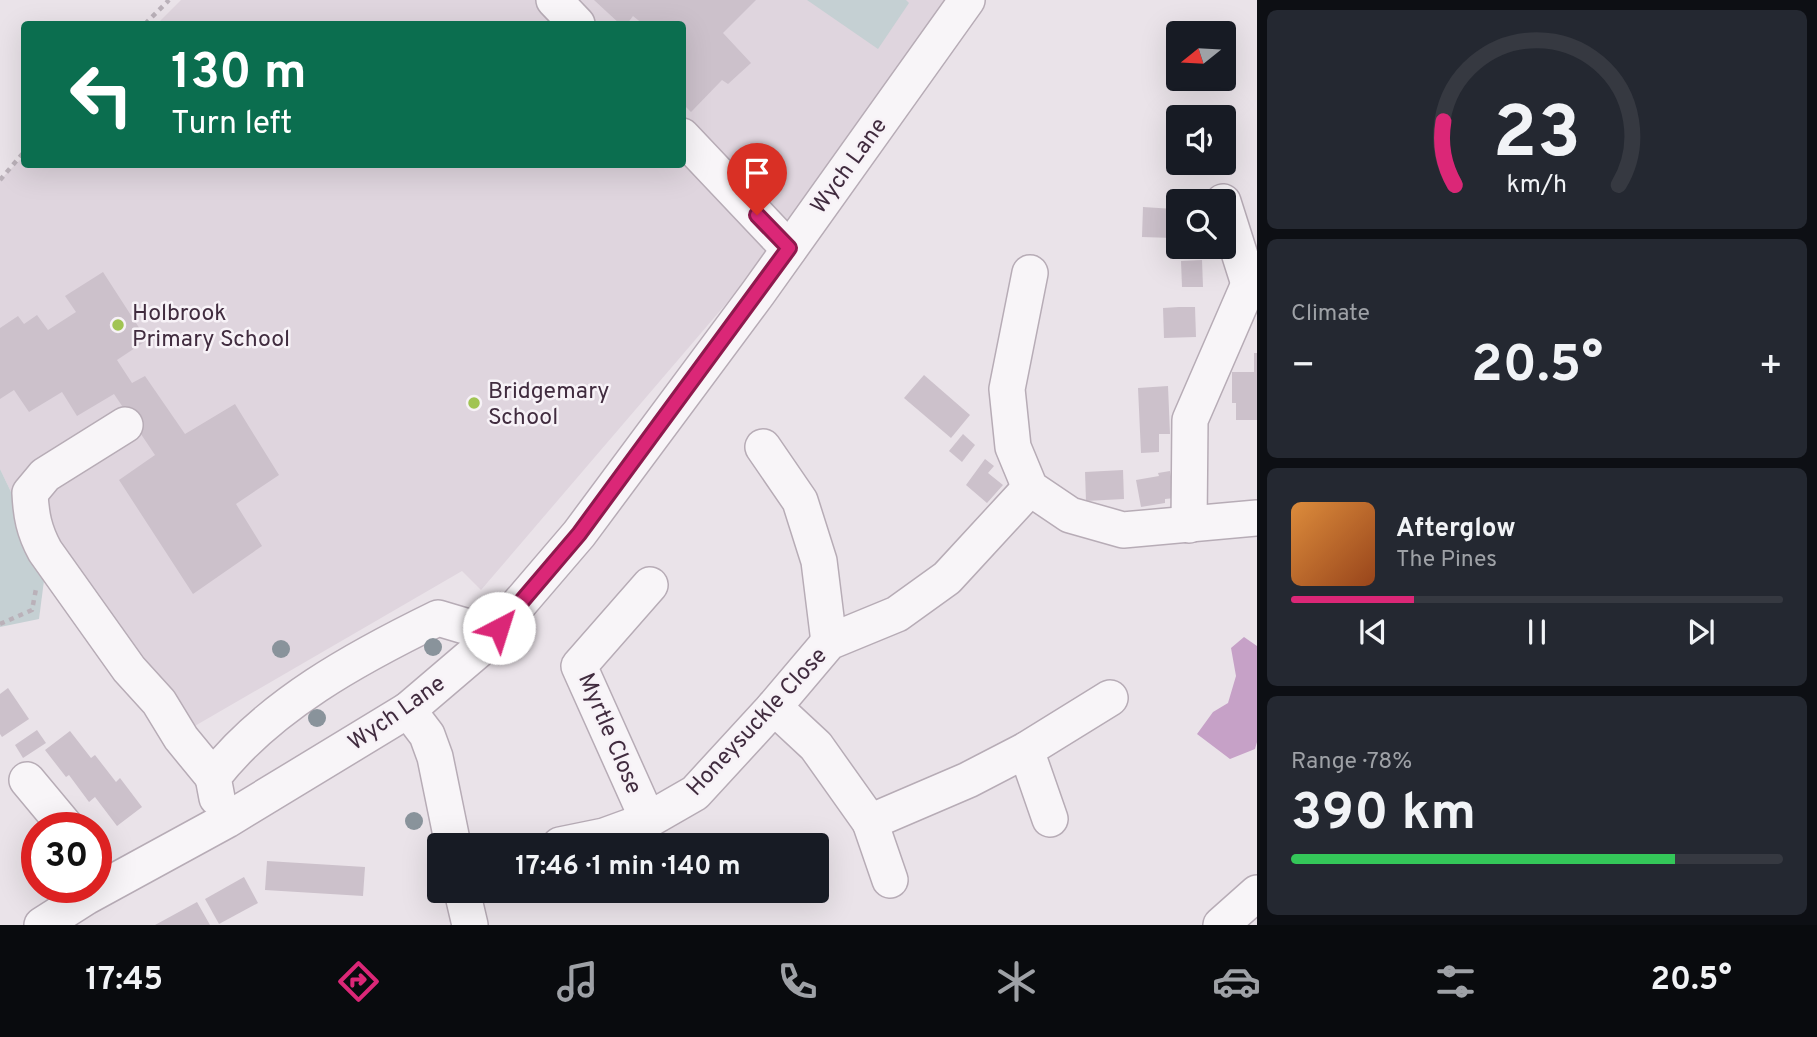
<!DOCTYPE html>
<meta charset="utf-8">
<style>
:root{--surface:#171b24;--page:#242831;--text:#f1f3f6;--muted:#9ea1a6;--line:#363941;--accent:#db2777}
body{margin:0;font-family:Overpass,sans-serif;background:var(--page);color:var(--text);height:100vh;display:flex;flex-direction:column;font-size:26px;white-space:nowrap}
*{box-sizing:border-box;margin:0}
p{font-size:23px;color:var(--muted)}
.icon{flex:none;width:38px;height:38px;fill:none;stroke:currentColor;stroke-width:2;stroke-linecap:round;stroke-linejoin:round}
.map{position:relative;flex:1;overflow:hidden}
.details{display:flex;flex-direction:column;gap:10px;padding:10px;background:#0d0f14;width:560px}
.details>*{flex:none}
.guide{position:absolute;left:21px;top:21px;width:665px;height:147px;border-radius:7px;box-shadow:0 7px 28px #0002;background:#0b6e4f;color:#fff;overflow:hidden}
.needle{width:46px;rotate:252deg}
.fabs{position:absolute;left:1166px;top:21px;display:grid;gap:14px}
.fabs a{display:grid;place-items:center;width:70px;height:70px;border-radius:7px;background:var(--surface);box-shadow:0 7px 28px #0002;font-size:35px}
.speed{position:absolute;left:21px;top:812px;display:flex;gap:14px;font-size:35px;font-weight:700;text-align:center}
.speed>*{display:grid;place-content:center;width:91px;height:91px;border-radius:50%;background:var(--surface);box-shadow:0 7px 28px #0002;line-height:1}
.speed .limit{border:10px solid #d22;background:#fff;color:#111}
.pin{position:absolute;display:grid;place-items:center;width:60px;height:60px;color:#fff;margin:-72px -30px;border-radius:50% 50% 50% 0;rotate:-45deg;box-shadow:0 0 7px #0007}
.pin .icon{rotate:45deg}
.me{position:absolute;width:77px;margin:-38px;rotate:40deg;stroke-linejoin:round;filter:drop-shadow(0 0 5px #0008)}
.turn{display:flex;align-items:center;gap:24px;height:147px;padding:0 35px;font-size:32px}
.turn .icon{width:91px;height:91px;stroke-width:2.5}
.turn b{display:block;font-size:49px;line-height:60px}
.big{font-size:52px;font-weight:700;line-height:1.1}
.details .tile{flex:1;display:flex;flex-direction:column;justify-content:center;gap:10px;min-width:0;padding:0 24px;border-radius:10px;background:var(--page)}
.details .dial{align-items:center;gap:0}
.dial svg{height:182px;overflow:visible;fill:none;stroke:var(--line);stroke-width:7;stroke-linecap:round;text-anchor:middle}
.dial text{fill:var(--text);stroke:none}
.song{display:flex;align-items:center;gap:21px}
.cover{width:84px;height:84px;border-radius:10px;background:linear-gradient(135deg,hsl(30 70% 55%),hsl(20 70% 35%))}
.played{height:7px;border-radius:4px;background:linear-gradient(90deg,var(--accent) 25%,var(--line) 25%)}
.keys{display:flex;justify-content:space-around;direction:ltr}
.heat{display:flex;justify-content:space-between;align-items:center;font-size:38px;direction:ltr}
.charge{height:10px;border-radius:5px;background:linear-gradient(90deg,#34c759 78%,var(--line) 0)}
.trip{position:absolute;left:427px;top:833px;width:402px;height:70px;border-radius:7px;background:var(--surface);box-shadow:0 7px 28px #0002;font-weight:700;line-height:70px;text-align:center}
.tabs{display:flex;height:112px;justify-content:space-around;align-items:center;background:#090b0e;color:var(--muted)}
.tabs .icon{width:49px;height:49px}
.tabs .current{color:var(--accent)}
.tabs b{font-size:32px;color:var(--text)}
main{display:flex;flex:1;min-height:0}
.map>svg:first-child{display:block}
</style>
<main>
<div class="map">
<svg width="1257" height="925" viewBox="0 0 1257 925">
<rect width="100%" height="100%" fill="#eae3e9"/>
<polygon fill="#dfd5de" points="181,0 957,0 785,235 481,590 462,571 181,734 46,565 0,469 0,180 24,156 24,164 682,164 682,24 157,24"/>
<g fill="#c5d0d3">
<polygon points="807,0 906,0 909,3 878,49"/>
<polygon points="0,469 46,565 39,619 0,627"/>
</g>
<polygon fill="#c6a1c7" points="1244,637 1257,646 1257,742 1255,749 1230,759 1197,734 1213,712 1228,703 1236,676 1231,648"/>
<g fill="#ccc1cb">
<polygon points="594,0 756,0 723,33 751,63 728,84 722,80 691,112 682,103 682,24 643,24 633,16 627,24 620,24"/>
<polygon points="1175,200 1178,200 1178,229 1173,229 1173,238 1142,237 1143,207 1174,209"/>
<polygon points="1202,260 1203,287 1182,287 1181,261"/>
<polygon points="103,272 147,340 117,360 132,383 145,376 185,434 235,404 279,475 236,504 262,546 193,594 119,480 155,455 114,394 77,416 62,392 29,412 14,390 0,399 0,328 18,316 24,324 37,315 48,330 76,312 65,296"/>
<polygon points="1179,307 1195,307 1196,337 1164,338 1163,308"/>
<polygon points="1254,353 1257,353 1257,420 1236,420 1236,403 1232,403 1232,372 1254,372"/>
<polygon points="924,375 970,415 951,438 904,398"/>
<polygon points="1168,386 1170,434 1159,434 1159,452 1141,453 1138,388"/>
<polygon points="963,434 975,445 962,462 949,451"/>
<polygon points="985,459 994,466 988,473 1003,485 987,503 966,485"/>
<polygon points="1123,470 1124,499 1086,501 1085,472"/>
<polygon points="1170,471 1175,498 1165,499 1165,503 1141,507 1136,480 1159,476 1158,473"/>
<polygon points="8,688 29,719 2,737 0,734 0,694"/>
<polygon points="37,730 46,743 23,758 15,745"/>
<polygon points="70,731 91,758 95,755 116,782 120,778 142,807 117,826 95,797 89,802 69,775 66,777 45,750"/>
<polygon points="267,861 365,867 363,896 265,890"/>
<polygon points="244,877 258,903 219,924 205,899"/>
<polygon points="197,902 210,925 155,925 177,913"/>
</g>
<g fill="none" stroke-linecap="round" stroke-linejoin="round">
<defs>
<g id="minor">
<polyline points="554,0 577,24"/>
<polyline points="682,136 789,249"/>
<polyline points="1223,202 1249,284"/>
<polyline points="1030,273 1007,389 1013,447 1030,488 1070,515 1123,530 1257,518"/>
<path d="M 125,425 L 45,475 L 30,493 C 31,515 34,531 45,551 L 129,669 L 159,702 L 181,738 L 213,777"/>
<polyline points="763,447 800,501 819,561 829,642"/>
<polyline points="1189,525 1190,420 1249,284 1257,285"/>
<polyline points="774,707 816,746 870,822 968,780 1026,750 1110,698"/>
<polyline points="408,710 427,735 435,757 453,845"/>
<polyline points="1026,750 1050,819"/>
<polyline points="27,780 67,828"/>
<path d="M 217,798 L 213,777 C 269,705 358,657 438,618 L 475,629 L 483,646"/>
<polyline points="648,820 579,666 650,585"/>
<polyline points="870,822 890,880"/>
<polyline points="560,845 604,836 648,820 695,793 774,707 829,642 897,614 947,578 1030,488"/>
<polyline points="462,891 470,925"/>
<polyline points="42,925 86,897 227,820 408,710 483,646 579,534 758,293 967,0"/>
<polyline points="1221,925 1257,893"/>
</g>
</defs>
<use href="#minor" stroke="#b7acb6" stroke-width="38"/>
<g stroke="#bab1b9" stroke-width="4.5" stroke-dasharray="5 5" stroke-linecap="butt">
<polyline points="145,24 169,0"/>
<polyline points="0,180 24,152"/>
<polyline points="0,624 32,610 36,589"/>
</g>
<use href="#minor" stroke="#f8f5f8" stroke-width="35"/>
</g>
<g fill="#89939b">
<circle cx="433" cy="647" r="9"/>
<circle cx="281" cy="649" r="9"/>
<circle cx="317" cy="718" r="9"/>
<circle cx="414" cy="821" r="9"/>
</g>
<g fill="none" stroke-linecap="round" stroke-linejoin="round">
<defs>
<polyline id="route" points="499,628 579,534 789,248 757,215"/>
</defs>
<use href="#route" stroke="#8e194d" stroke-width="18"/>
<use href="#route" stroke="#db2777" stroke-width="12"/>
</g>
<g fill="#a1c453" stroke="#f7f2f7" stroke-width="2.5">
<circle cx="118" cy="325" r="7"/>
<circle cx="474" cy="403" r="7"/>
</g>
<g text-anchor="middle" stroke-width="5" stroke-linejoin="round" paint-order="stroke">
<g font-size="23" fill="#412c3f" stroke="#f7f2f7">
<text transform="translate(848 165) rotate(-54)" y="8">Wych Lane</text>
<text transform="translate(396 712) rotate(-35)" y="8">Wych Lane</text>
<text transform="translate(756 721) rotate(-47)" y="8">Honeysuckle Close</text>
<text transform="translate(611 733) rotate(67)" y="8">Myrtle Close</text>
</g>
<g font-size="23" fill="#412c3f" stroke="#f7f2f7" text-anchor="start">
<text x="132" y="320">Holbrook<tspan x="132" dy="26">Primary School</tspan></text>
<text x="488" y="398">Bridgemary<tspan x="488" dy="26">School</tspan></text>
</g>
</g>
</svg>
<div class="fabs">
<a><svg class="needle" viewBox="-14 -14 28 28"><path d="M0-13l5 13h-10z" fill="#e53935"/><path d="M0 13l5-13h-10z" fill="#9ea1a6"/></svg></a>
<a><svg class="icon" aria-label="sound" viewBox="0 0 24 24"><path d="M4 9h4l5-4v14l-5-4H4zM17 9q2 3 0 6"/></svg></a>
<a><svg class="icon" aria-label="search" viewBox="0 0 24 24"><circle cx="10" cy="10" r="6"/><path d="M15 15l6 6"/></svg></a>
</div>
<div class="speed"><div class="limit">30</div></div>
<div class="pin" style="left:757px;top:215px;background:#d93025"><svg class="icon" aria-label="arrive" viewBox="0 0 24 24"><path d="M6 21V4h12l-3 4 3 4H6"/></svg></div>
<svg class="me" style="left:499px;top:628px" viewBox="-20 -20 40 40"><circle r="19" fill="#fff"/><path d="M0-13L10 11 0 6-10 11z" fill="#db2777"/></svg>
<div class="trip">17:46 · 1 min · 140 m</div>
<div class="guide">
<div class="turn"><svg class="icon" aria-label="left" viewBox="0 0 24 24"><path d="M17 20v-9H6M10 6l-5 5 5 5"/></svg><div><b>130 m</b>Turn left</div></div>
</div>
</div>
<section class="details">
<div class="tile dial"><svg viewBox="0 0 100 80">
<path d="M14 69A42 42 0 1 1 86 69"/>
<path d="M14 69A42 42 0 0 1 9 41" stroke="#db2777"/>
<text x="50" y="56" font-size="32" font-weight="700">23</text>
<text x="50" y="72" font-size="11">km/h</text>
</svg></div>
<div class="tile"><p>Climate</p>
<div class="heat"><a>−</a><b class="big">20.5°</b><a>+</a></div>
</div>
<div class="tile">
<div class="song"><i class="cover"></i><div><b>Afterglow</b><p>The Pines</p></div></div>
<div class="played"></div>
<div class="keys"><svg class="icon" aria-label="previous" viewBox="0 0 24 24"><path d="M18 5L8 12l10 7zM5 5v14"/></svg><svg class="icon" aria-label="pause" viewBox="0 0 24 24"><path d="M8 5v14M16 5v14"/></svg><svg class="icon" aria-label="next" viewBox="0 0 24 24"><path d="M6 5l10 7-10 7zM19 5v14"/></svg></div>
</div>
<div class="tile"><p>Range · 78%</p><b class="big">390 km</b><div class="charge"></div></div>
</section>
</main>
<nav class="tabs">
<b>17:45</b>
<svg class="icon current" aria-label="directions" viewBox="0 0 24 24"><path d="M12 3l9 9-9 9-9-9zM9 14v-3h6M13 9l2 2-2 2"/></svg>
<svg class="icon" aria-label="music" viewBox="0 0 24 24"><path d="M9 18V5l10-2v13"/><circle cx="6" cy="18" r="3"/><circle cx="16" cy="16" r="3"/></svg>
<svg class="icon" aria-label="phone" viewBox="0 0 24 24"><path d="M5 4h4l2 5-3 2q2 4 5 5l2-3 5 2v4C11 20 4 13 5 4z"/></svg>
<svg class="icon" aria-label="climate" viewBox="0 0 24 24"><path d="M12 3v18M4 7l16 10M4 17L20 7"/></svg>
<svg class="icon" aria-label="car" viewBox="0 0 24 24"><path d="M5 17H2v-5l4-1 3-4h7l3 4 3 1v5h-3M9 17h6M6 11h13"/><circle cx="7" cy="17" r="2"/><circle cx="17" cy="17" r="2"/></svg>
<svg class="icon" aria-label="filters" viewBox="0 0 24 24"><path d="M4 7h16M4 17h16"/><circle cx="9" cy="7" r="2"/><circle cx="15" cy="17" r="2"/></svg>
<b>20.5°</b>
</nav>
